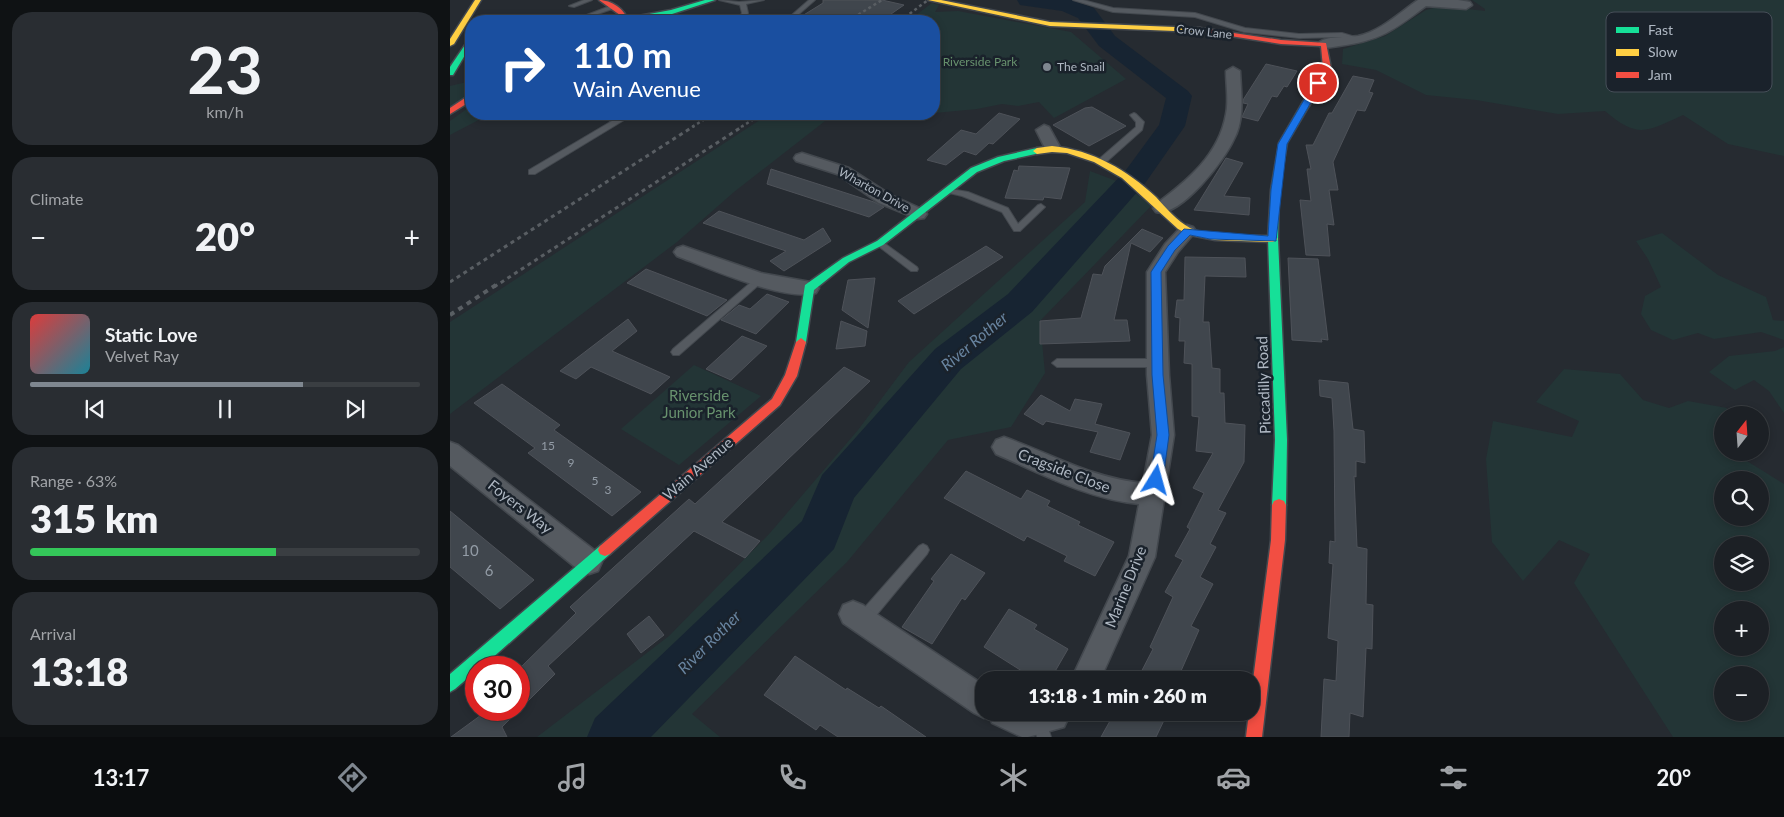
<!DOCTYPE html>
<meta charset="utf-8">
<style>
:root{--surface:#1c2025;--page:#292d32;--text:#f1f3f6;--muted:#a0a3a7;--line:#3a3e42;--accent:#7f8790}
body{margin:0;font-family:Lato,sans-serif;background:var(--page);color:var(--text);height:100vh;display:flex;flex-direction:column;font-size:19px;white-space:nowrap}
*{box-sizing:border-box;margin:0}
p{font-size:16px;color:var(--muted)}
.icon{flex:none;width:28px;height:28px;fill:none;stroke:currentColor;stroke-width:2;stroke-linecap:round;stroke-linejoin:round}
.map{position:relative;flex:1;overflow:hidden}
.details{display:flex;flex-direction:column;gap:12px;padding:12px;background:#0f1214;width:450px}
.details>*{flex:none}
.banner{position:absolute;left:15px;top:15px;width:475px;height:105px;border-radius:20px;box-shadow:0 2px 8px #0003,0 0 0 1px var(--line);background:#1a4fa0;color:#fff;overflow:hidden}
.needle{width:32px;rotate:17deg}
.fabs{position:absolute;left:1264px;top:406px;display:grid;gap:10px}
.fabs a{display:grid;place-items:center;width:55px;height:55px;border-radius:50%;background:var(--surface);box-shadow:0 2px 8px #0003,0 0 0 1px var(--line);font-size:25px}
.speed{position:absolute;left:15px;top:656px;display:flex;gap:10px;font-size:25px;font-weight:700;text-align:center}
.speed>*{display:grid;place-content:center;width:65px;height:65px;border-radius:50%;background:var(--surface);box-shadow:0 2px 8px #0003,0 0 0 1px var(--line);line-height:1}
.speed .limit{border:8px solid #d22;background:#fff;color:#111}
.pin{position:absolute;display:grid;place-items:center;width:42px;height:42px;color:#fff;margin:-21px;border:2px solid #fff;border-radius:50%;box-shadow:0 1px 5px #0007}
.me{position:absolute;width:55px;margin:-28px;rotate:8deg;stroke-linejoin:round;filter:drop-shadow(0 0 4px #0008)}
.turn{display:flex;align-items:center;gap:18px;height:105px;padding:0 25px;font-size:22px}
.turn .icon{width:65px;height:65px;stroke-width:2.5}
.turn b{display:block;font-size:35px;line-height:42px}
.big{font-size:38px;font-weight:800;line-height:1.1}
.details .widget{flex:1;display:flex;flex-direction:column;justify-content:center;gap:8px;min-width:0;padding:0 18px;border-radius:20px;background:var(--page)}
.details .dial{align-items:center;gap:0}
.dial b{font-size:65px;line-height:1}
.song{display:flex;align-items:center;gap:15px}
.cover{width:60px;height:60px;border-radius:8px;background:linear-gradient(135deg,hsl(0 70% 55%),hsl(190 70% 35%))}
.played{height:5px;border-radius:2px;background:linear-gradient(90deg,var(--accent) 70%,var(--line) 70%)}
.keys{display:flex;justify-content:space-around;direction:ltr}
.heat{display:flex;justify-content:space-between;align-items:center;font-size:28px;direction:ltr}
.charge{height:8px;border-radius:4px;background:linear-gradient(90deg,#34c759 63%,var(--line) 0)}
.trip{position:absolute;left:525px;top:671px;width:285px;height:50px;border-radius:20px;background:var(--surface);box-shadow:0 2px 8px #0003,0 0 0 1px var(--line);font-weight:800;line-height:50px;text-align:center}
.tab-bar{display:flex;height:80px;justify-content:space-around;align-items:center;background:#0b0d0f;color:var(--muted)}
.tab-bar .icon{width:35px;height:35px}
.tab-bar .current{color:var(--accent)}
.tab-bar b{font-size:22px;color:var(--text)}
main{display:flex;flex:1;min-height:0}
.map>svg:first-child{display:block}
</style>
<main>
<section class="details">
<div class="widget dial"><b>23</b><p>km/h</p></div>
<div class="widget"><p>Climate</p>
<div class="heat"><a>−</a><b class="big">20°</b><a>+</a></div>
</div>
<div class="widget">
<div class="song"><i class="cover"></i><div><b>Static Love</b><p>Velvet Ray</p></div></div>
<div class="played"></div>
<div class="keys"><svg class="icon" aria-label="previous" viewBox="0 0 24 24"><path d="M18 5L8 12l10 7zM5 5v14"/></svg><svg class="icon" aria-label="pause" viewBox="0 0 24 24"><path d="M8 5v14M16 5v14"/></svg><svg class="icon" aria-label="next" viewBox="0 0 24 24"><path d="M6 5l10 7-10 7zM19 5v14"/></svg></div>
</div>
<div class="widget"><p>Range · 63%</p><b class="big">315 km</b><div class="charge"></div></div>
<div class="widget"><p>Arrival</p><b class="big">13:18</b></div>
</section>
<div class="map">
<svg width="1334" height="737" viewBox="0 0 1334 737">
<rect width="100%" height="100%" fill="#262b31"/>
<g fill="#233536" fill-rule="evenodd">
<path d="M 1022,0 L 1334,0 L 1334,156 L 1278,144 L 1233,115 C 1196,132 1188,139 1155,111 L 1108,114 L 1026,100 L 976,95 L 926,70 L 892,64 L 893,49 L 935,36 L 976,10 L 991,6 L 1035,11 L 1035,9 Z"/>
<polygon points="482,3 489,5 485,12 508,11 621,32 676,79 604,118 589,102 568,106 552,104 527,109 484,113 484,21 458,21"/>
<polygon points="21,81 21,94 0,107 0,86"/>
<polygon points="21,106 21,114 40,114 0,135 0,121"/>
<polygon points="319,114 384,114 284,192 227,242 0,414 0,322"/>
<polygon points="640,171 669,182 702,205 590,321 595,373 561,427 498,440 397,562 242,714 270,737 87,737 219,636 320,533 408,430 459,362 635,202"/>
<polygon points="1212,233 1268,275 1316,297 1323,320 1334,321 1334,340 1311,332 1264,339 1248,333 1223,340 1201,330 1191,314 1195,296 1211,287 1198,259 1186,241"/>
<polygon points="1334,347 1334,413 1319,391 1304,380 1285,390 1259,372 1279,356 1325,351"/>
<polygon points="244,365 311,396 229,465 171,429"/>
<path d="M 1114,369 L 1170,374 L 1193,400 L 1219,408 L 1238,401 L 1277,408 L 1275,415 L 1272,415 L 1268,443 L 1272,446 L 1272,452 L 1284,453 L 1334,484 L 1334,737 L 1223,737 L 1124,583 L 1140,554 L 1109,540 L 1073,581 L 1042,542 L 1036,459 L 1043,421 L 1122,437 L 1129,421 L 1086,402 ZM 1272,480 L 1310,480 L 1310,518 L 1272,518 ZM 1272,545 L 1310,545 L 1310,582 L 1272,582 ZM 1272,610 L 1310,610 L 1310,648 L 1272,648 ZM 1272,675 L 1310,675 L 1310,712 L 1272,712 Z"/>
</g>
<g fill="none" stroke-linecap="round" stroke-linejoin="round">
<polygon fill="#172432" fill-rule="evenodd" points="567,0 623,0 644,8 665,36 738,91 742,96 735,126 696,182 582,312 511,369 404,498 384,549 201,737 137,737 145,718 352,521 372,475 485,349 558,294 676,170 709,125 716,98 649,46 628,18 612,11 570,5"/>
</g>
<g fill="#40464d" stroke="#4e5259">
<polygon points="373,0 432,0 454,5 431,21 406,15 396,21 344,21 373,3"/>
<polygon points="816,64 847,71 837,87 834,86 827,97 822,96 808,121 792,117 798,104 793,103 793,100"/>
<polygon points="903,76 924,80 919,92 923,93 915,111 907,110 883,162 888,190 879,190 884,225 877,224 880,256 856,255 850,200 861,201 857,169 861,169 856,145 863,145 879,113 882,113"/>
<polygon points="642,107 676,126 639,146 603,125 635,108"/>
<polygon points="549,113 570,119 543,144 539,143 526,155 514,151 496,165 477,160 511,130 526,134"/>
<polygon points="776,158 793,163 774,196 800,198 799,215 744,210"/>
<polygon points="569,166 620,168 611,199 594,197 593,200 555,198 564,170 568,171"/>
<polygon points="321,169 424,202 434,207 419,217 317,184"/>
<polygon points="269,211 354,240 373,228 381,241 334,271 320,261 336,251 253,223"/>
<polygon points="692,229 713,238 700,252 681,243 664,320 677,320 680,341 590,344 590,321 631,318 643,274 652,275 655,266"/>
<polygon points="536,246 553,257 464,314 448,301"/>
<polygon points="735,257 795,258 796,277 755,276 753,322 759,322 762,368 770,369 770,393 774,393 775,423 795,425 794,462 768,510 776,513 760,544 766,547 750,577 763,584 741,626 749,630 727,680 687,680 703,649 700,647 723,597 715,592 733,560 725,556 740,529 737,527 754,493 743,488 763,453 746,451 749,417 742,416 742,364 734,363 735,341 729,341 730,318 725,317 727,300 734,300"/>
<polygon points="838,258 868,259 878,340 871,339 872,342 842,340"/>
<polygon points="196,269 230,282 277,300 257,316 177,283"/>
<polygon points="425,278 418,328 392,310 398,280"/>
<polygon points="317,294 339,302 306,334 271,320 289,305 300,309"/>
<polygon points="178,319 187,331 162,351 220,377 201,394 141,367 126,379 110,371"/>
<polygon points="391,321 417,331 415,346 386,349"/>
<polygon points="292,336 317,346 281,380 256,369"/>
<polygon points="394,367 420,381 272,522 310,541 295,558 244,531 98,666 105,674 52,727 57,737 1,737 38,710 69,710 69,669 126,613 120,607 239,499 245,504"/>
<polygon points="869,380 898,383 903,429 914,431 915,463 906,461 906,477 904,476 907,547 917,549 916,604 923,605 922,649 916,648 913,717 900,713 899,737 871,737 874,679 886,681 888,641 878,638 883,564 879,563 880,541 885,542 884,431 882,398 870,396"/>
<polygon points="52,384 110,425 104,430 191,492 162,516 78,453 85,448 24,403"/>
<polygon points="591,395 620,411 625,399 652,404 645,424 680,433 670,460 640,452 648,432 596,421 593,425 574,414"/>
<polygon points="516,471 571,499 577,490 600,501 597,506 630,522 628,525 664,542 645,576 614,561 617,556 577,536 574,541 494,498"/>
<polygon points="0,511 84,580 50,609 0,567"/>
<polygon points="501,554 535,573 515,600 512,598 482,644 452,627 484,581 481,579"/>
<polygon points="559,609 587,625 584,629 618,649 600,680 586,680 534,647"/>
<polygon points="199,616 214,635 191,653 177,634"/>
<polygon points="345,656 396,690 397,688 429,708 431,706 476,737 388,737 370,725 366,730 314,695"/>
<polygon points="665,712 718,712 706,737 651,737"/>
</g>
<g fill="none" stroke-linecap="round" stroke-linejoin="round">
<defs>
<g id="lane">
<polygon points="134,0 142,0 124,7 119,6"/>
<polygon points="269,0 289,2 314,0 296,4 298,13 294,21 288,21 292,13 290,5"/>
<polygon points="359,0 365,0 341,21 335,21"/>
<polygon points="623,0 633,0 663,8 745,13 795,28 849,34 892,33 912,39 909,41 892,37 849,38 794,32 745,17 663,12"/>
<polygon points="163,5 166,7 165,8 139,17 134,16"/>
<polygon points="684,113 686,114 694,122 692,130 654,164 648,164 648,160 686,127 686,122 680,115"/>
<polygon points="138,114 148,114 167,118 175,114 184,114 85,174 79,174 79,170 162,121 139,115"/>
<polygon points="495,188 518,192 558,208 568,224 588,205 591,204 595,207 570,231 564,231 552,212 512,196 495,192"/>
<polygon points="430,240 467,267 468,269 467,271 461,271 427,245 426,243 427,241"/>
<polygon points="309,277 312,278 313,280 312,282 229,355 223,355 221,352 223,349 306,278"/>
<polygon points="607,359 708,359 713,363 708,367 607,367 602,363"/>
<polygon points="473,544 477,546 479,550 477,554 419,624 414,625 409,624 408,619 409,614 469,546"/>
<polygon points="589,713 594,715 601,737 587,737 582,720 584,715"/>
</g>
<g id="street">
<path d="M 968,0 L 1008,0 L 1020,2 L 1022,5 L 1016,9 L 976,6 C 944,30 930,41 889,46 C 882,47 873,50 867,44 C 875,35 897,38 908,36 C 931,31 949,13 968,0 Z"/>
<path d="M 783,67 L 790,71 C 791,93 795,119 784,139 C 775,160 730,218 706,212 L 703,208 L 706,204 C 737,181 769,155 776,114 C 779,101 776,85 776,71 Z"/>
<polygon points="594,125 599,127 610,147 608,150 596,150 586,130"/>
<polygon points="352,153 399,168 441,195 474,210 477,214 474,218 468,219 429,203 387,174 346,161 344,158 346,155"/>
<path d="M 737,225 L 743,227 L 746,231 L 728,252 L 715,272 L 719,375 L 724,435 L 705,557 L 650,680 L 621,680 L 679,556 L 689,504 C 638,499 592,474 546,454 L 542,447 L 546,440 L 554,437 C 602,454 641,478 693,483 L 702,435 L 697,375 L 697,272 L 715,244 L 731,227 Z"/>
<path d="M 233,246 L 311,273 L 366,283 L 369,288 L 366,293 C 335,302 258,268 227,256 L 224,252 L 227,248 Z"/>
<polygon points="0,442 8,445 148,553 152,562 148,571 139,574 130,571 0,466"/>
<polygon points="403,601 413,605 534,685 534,712 621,712 614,727 578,737 572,737 542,723 540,715 534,718 524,713 393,623 389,614 393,605"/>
</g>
<g id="fast">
<polygon points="255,0 265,0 222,14 175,21 172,19 221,10"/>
<polygon points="21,38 21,45 3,75 0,75 0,67 19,39"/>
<polygon points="853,102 860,104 837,143 829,190 828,239 837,440 836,505 834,509 829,511 824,509 822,505 825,440 818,239 821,190 829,143"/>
<polygon points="587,148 591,151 590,153 554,161 527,172 433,245 399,262 364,290 356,342 355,345 347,345 346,342 355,285 393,258 427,241 521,168 548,157"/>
<polygon points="155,544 160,546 162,550 160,554 31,668 26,668 26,671 5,689 0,692 0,674 150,546"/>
</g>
<g id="slow">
<polygon points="25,0 31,0 4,44 0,46 0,39"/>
<polygon points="478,0 491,0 600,22 750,28 753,30 750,32 600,26"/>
<path d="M 602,146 C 643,150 677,170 706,197 C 716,208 727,221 740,228 C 758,238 802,235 823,236 L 828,239 L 823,242 L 791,241 L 765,240 L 740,235 L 728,229 L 672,178 L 644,162 L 617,153 L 602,152 L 587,154 L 583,151 L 587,148 Z"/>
</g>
<g id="jam">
<path d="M 149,0 C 161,0 175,9 178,21 L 172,21 L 170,15 Z"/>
<polygon points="750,28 831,40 876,43 881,68 859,106 853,106 852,104 873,68 871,46 831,44 748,31 747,30"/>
<polygon points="18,96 21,96 21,101 0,114 0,108"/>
<polygon points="351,338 356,342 347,376 330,405 160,554 155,556 150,554 148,550 150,546 322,399 335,375 346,342"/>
<polygon points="829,499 834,501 836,505 835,540 812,737 796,737 799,712 801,712 801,696 821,540 822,505 824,501"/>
</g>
</defs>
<use href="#lane" stroke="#43484e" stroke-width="2"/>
<use href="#street" stroke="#43484e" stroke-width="3"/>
<use href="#fast" stroke="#43484e" stroke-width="3"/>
<use href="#slow" stroke="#43484e" stroke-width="3"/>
<use href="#jam" stroke="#43484e" stroke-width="3"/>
<use href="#lane" fill="#555a60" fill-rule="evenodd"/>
<use href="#street" fill="#555a60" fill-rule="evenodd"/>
<use href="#fast" fill="#16e098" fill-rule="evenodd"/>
<use href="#slow" fill="#ffcf43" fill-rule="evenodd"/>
<use href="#jam" fill="#f24e42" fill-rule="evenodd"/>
<g stroke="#595e63" stroke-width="2.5" stroke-dasharray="3 3" stroke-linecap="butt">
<polyline points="398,21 432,0"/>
<polyline points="450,21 478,0"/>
<polyline points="242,127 263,114"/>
<polyline points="291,127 312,114"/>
</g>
<g stroke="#595e63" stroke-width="3" stroke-dasharray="4 4" stroke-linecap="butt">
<polyline points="0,282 244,126"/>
<polyline points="44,287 293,126"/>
</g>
<polyline stroke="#595e63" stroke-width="4" stroke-dasharray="5 5" stroke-linecap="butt" points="0,315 46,285"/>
</g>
<polygon fill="#1a73e8" stroke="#114b97" points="868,81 872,83 837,144 826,241 760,239 740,235 725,250 711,272 713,375 719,435 713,480 706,486 702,484 700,480 707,435 702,375 701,272 718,246 734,229 818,236 821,190 828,144 864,83"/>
<circle fill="#7f8790" stroke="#1a222b" stroke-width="2" cx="597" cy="67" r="5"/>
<g text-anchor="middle" stroke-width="5" stroke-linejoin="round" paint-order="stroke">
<g font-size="12" fill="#afb8c3" stroke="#1a222b">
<text transform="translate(754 32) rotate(6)" y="4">Crow Lane</text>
<text transform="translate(424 190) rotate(29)" y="4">Wharton Drive</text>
</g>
<g font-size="12" fill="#68926e" stroke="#1a222b">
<text x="530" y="66">Riverside Park</text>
</g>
<g font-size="12" fill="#afb8c3" stroke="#1a222b" text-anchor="start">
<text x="607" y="71">The Snail</text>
</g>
<g font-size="12" fill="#939ca6">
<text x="98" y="450">15</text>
<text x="121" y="467">9</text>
<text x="145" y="485">5</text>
<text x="158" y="494">3</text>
</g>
<g font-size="15" fill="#afb8c3" stroke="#1a222b">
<text transform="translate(814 385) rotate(-92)" y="5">Piccadilly Road</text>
<text transform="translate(248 469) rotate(-41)" y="5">Wain Avenue</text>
<text transform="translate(614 471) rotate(21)" y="5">Cragside Close</text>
<text transform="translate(70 507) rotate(38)" y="5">Foyers Way</text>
<text transform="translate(676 587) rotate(-68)" y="5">Marine Drive</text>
</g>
<g font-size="15" fill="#68926e" stroke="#1a222b">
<text x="249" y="401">Riverside<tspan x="249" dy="17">Junior Park</tspan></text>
</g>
<g font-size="15" fill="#939ca6">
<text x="20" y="556">10</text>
<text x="39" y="576">6</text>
</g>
<g font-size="16" font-style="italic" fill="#6985a1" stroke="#1a222b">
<text transform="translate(524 341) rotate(-40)" y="6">River Rother</text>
<text transform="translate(259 642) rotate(-45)" y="6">River Rother</text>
</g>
</g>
<rect x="1156" y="12" width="166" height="80" rx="8" fill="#1a222b" stroke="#474f59" stroke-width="1"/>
<rect x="1166" y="27" width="23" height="6" fill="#16e098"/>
<rect x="1166" y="49" width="23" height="7" fill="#ffcf43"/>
<rect x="1166" y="72" width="23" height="6" fill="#f24e42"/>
<g font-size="14" fill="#afb8c3">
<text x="1198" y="35">Fast</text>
<text x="1198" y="57">Slow</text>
<text x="1198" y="80">Jam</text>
</g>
</svg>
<div class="fabs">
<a><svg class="needle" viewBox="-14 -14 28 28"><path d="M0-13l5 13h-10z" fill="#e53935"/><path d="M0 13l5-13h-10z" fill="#a0a3a7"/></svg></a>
<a><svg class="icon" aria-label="search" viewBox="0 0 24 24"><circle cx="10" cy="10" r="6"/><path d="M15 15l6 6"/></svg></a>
<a><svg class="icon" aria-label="layers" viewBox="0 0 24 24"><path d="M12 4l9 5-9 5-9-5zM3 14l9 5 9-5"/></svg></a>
<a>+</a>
<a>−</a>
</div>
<div class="speed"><div class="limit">30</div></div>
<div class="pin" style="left:868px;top:83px;background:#d93025"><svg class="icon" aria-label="arrive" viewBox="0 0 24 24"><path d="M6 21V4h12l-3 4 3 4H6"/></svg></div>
<svg class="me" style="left:706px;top:480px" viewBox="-20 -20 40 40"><path d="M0-17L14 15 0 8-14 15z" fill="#1a73e8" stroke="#fff" stroke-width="4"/></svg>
<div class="trip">13:18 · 1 min · 260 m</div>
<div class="banner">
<div class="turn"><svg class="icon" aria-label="right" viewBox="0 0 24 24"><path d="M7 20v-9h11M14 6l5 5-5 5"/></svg><div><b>110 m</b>Wain Avenue</div></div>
</div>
</div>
</main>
<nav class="tab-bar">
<b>13:17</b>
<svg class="icon current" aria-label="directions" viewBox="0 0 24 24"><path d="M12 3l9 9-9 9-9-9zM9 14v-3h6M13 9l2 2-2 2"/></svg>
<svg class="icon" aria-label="music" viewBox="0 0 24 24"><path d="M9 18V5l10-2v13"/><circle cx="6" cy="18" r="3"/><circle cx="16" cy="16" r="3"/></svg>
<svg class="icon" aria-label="phone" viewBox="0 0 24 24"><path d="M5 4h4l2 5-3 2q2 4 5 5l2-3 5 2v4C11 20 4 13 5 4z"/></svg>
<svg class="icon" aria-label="climate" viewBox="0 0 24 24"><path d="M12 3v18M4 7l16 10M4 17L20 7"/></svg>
<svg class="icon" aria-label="car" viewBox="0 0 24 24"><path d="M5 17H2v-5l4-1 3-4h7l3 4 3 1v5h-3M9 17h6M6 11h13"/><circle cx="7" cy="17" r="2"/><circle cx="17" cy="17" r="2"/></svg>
<svg class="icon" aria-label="filters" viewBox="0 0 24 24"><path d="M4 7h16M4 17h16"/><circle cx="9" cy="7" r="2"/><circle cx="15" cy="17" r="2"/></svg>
<b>20°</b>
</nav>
